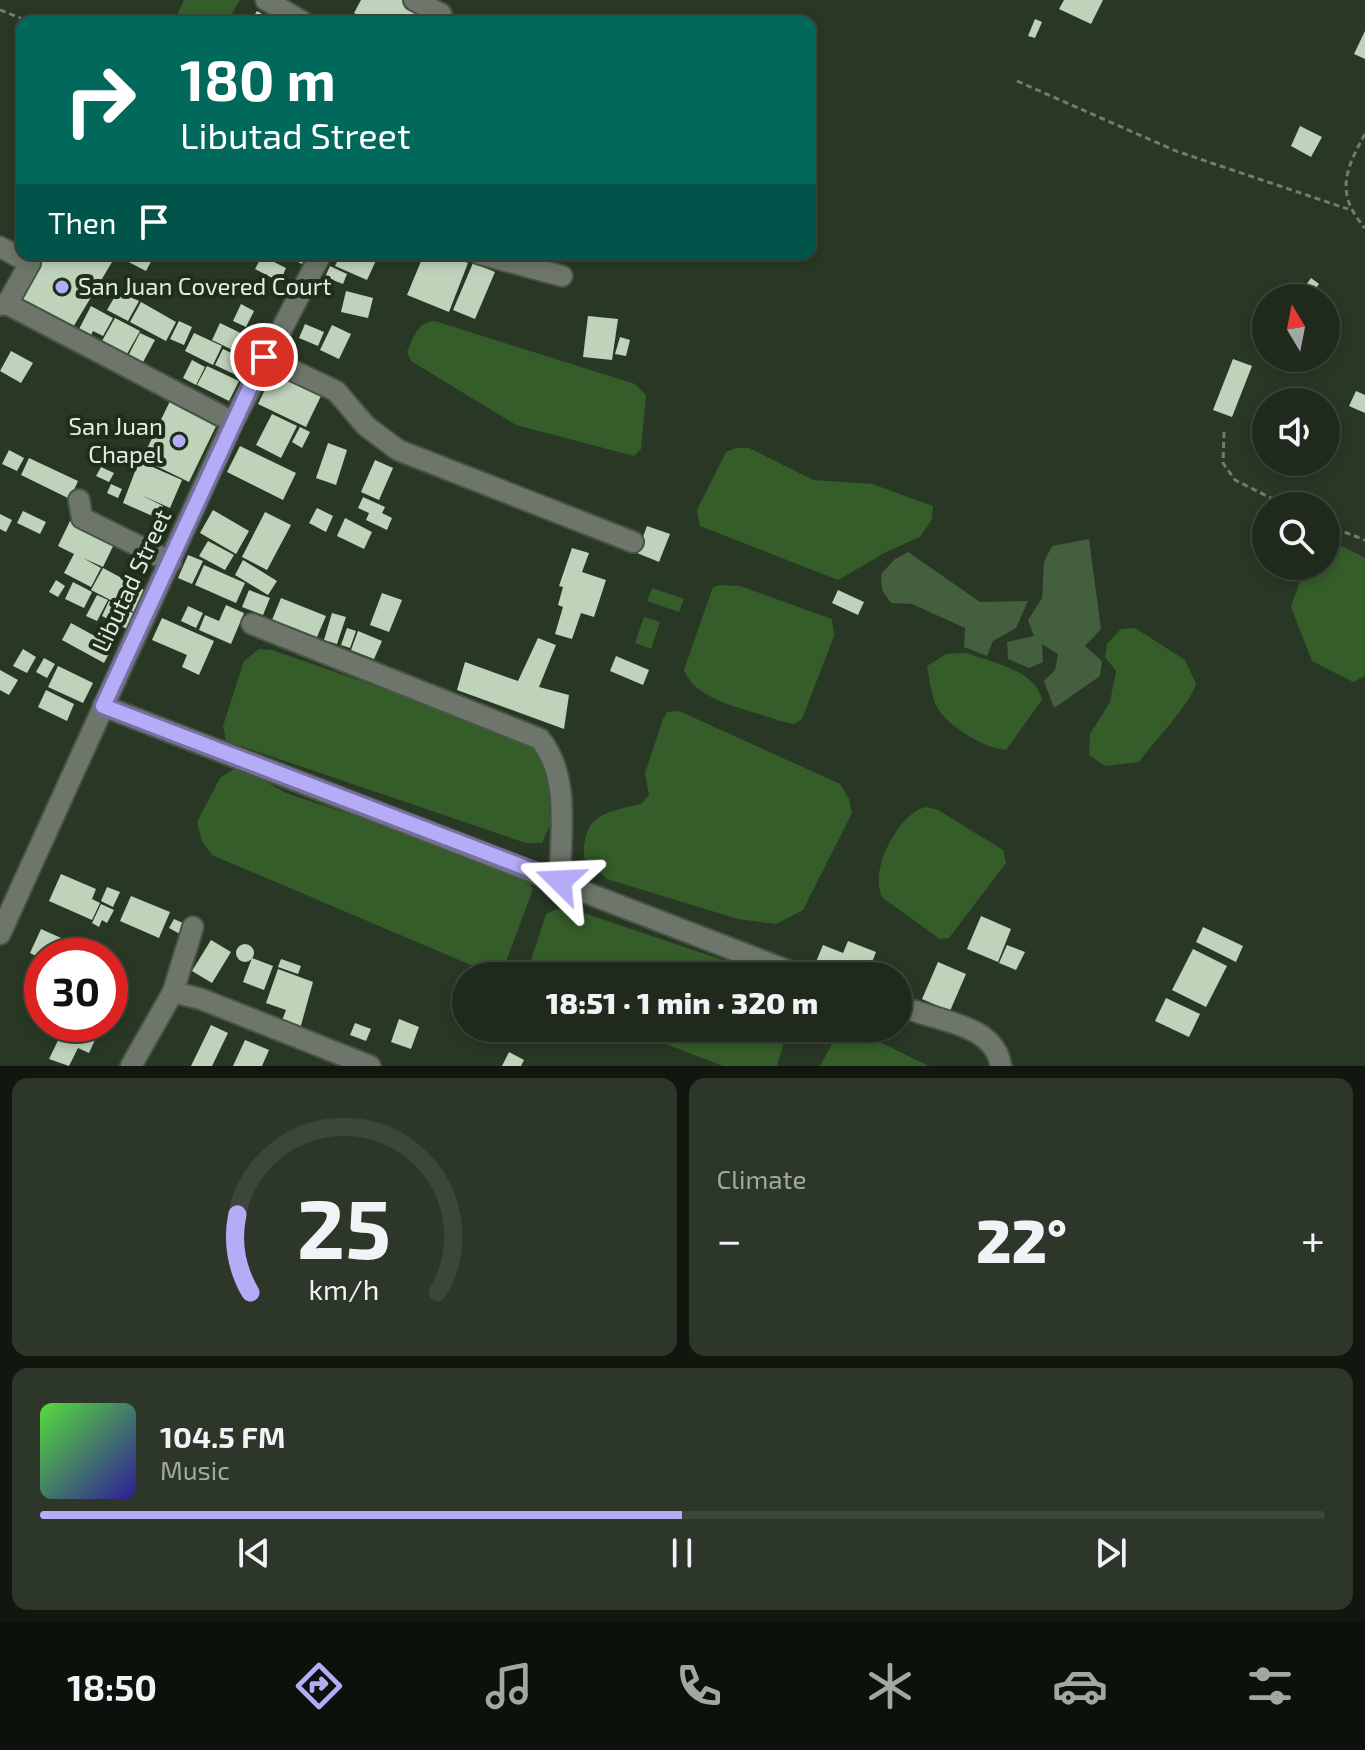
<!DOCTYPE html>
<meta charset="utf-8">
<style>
:root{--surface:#1f2a1c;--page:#2c3629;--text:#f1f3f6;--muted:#a1a7a3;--line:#3c463b;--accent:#b5acf8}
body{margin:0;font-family:"Exo 2",sans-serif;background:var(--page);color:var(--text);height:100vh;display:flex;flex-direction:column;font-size:30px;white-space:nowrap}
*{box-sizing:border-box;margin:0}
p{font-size:26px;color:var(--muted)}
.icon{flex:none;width:44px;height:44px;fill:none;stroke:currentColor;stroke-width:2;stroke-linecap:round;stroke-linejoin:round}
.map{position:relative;height:1066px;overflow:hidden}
.sheet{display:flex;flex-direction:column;gap:12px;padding:12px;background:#11170f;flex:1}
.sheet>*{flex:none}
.hud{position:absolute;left:16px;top:16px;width:800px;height:244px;border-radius:16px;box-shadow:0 4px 12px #0003,0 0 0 2px var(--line);background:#00695c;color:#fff;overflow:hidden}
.needle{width:52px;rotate:350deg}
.fabs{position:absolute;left:1252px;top:284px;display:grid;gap:16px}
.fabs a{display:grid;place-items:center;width:88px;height:88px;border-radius:50%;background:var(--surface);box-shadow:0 4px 12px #0003,0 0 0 2px var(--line);font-size:40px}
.speed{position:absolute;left:24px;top:938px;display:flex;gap:16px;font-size:40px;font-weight:700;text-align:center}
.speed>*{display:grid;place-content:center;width:104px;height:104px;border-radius:50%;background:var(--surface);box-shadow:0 4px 12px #0003,0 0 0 2px var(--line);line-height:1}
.speed .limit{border:12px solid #d22;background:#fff;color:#111}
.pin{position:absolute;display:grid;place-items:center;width:68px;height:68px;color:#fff;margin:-34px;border:4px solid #fff;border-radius:50%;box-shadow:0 2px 8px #0007}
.me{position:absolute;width:88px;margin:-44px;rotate:291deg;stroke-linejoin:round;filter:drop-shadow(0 0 6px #0008)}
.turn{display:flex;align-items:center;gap:28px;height:168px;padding:0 32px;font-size:36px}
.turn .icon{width:104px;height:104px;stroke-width:2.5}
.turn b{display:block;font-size:56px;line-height:68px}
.then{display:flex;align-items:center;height:76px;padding:0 32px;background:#0003;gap:16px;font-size:30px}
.big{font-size:60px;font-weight:800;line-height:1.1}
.sheet .card{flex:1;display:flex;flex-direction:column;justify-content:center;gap:12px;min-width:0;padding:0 28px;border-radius:16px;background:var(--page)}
.sheet .dial{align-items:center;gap:0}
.dial svg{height:208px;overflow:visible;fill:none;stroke:var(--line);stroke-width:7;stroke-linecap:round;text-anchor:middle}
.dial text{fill:var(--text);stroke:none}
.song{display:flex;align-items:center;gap:24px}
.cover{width:96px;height:96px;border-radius:12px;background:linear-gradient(135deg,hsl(110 70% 55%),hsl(250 70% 35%))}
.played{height:8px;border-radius:4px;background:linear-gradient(90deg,var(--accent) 50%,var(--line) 50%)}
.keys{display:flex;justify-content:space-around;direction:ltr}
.heat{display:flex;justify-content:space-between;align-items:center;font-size:44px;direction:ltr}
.sheet .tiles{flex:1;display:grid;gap:12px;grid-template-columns:1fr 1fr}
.card:last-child{grid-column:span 2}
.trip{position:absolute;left:452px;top:962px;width:460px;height:80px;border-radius:40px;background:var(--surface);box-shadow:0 4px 12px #0003,0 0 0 2px var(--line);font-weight:800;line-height:80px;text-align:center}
.tabs{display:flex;height:128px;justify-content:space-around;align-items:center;background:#0c110b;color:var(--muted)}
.tabs .icon{width:56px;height:56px}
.tabs .on{color:var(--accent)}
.tabs b{font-size:36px;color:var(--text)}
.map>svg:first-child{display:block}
</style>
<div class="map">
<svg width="1365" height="1066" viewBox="0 0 1365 1066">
<rect width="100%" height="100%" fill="#293825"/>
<g fill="#445f3d">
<polygon points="1089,539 1101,629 1085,646 1102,661 1100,676 1054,708 1044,681 1055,670 1058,654 1042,644 1043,662 1029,668 1008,659 1007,642 1034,636 1028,620 1042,598 1044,562 1052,546"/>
<polygon points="908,552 980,602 1028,601 1016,628 993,641 987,656 964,647 965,628 912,604 891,603 882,590 881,574 895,559"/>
</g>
<g fill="#355d29">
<polygon points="184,0 240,0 227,22 174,22"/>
<path d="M 435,321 L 635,384 L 646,395 L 641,449 L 634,456 L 516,425 L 411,361 L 407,352 C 414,337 417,322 435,321 Z"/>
<polygon points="736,448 749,448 813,480 872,484 933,506 932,519 920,537 886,552 838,580 700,526 697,510 726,452"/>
<polygon points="1328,545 1344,547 1365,558 1365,676 1353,682 1312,661 1291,607 1305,566 1326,566"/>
<path d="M 720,585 L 740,586 L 832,619 L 834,636 L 802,719 L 794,724 L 780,721 C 749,709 696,702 684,670 L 713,587 Z"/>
<polygon points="652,588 684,599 679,612 647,601"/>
<polygon points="644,617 660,622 651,649 635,643"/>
<path d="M 1135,628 L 1185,660 L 1196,684 C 1188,707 1155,740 1139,762 L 1105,766 L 1089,755 L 1090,734 L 1110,702 L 1116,671 L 1105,657 L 1107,644 L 1121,629 Z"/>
<polygon points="259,649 272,650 530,740 547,756 550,825 542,843 526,843 226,741 223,726 244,661"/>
<path d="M 967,653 C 992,663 1036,670 1042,700 L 1006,750 C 986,749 949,727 938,709 C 931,698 930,679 927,666 L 946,654 Z"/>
<path d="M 679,711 L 840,784 L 849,799 L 852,813 L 803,910 L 776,924 L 738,919 L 607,879 L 584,858 C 582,814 606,812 641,804 L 649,795 L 645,773 L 663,719 L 667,712 Z"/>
<polygon points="232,770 245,770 286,793 523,872 533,889 504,967 492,974 212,855 202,841 197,822 220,778"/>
<path d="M 926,807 L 938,810 L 1003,850 L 1006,863 L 949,938 L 940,939 L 883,898 C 867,873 898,813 926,807 Z"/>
<polygon points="557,909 575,910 770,976 526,976 546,914"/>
<polygon points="624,1028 788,1028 777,1066 723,1066"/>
<polygon points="846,1036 869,1037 929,1066 820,1066 833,1042"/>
</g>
<g fill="#bfd2ba">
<polygon points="361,0 405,0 419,7 412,22 372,22 354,13"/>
<polygon points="1064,0 1103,0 1091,24 1059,9"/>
<polygon points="257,11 276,22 250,22"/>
<polygon points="1035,19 1042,22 1035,38 1028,36"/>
<polygon points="1365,31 1365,59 1354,54"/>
<polygon points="1300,126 1322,137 1311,157 1291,146"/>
<polygon points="47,254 115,257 69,334 17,304"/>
<polygon points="120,254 155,254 146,271 119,257"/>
<polygon points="281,254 307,254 302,264"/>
<polygon points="341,254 379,254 367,280 335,266"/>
<polygon points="424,254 445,254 468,263 449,312 407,295"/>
<polygon points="262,256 286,268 280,282 255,269"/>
<polygon points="473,263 495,272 475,319 453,310"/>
<polygon points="330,266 347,274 343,284 325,277"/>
<polygon points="1311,278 1319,284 1309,298 1297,298"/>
<polygon points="118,291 139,301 128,321 107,310"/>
<polygon points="346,291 373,298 368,318 341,312"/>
<polygon points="141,302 176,322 166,341 130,322"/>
<polygon points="241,304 254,311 246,327 233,321"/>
<polygon points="91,306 113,318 103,336 93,331 89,339 77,333"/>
<polygon points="588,316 618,319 612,360 583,357"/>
<polygon points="115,318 140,331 127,354 102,341"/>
<polygon points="179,321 192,327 184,345 170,339"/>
<polygon points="220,323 253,339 245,356 212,340"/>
<polygon points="305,324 324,332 318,346 299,338"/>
<polygon points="332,325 351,334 339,359 320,350"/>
<polygon points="140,333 155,340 142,364 128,356"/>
<polygon points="194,333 222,346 213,365 185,351"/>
<polygon points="620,337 630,340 626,356 615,354"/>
<polygon points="223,349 246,360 238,376 215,365"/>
<polygon points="11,351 33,363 21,383 0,371"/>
<polygon points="1233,359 1252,366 1232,417 1213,410"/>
<polygon points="192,360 205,367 196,385 183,378"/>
<polygon points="207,366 239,381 229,401 197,385"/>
<polygon points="273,373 321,396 306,427 258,404"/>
<polygon points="1356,391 1365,395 1365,413 1349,406"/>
<polygon points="172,397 219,420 189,482 142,459"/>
<polygon points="272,414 297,426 281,458 256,445"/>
<polygon points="300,427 310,432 302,448 292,442"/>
<polygon points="328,443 347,450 336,485 316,478"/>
<polygon points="240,446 296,473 283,500 227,472"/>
<polygon points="9,450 24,458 17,471 2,464"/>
<polygon points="29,458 78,481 70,499 21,475"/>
<polygon points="375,460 393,468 379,500 361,492"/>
<polygon points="139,461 182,480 170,508 141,495 163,506 157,518 123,503"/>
<polygon points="101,467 114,473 109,482 96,476"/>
<polygon points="111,484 122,489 118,498 107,493"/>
<polygon points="363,497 385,507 382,513 392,518 387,530 366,520 369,513 358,508"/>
<polygon points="317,508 333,516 326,532 309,523"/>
<polygon points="213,510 249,531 236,554 200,533"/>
<polygon points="23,511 46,522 40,534 17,523"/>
<polygon points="265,512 291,525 267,570 242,557"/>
<polygon points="0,514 12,520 6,532 0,529"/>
<polygon points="345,518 372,532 364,549 337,536"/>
<polygon points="70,521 115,542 103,567 83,558 101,568 91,587 64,573 74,554 58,546"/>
<polygon points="647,526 670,534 659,562 637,553"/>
<polygon points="208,541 234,555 225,570 199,556"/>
<polygon points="572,548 589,553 582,572 606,580 594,617 581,613 572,639 555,634 563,607 558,605 563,587 559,586"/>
<polygon points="188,555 203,561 192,584 178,578"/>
<polygon points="243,560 277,581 268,595 235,575"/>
<polygon points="204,565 245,583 236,603 195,585"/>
<polygon points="103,568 146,591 134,612 91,590"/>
<polygon points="56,580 65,586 58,597 49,592"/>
<polygon points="73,582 92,592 84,608 65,599"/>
<polygon points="249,590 270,598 263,615 242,607"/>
<polygon points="838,590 864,602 858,615 832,603"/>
<polygon points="382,593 402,600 389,632 370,625"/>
<polygon points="97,595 108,600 97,621 86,616"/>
<polygon points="281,598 326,616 317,637 272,620"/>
<polygon points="109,601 137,615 129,630 102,616"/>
<polygon points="226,605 244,613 231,644 199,630 205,615 219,621"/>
<polygon points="188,606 203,613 196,628 181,621"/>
<polygon points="332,613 346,617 337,644 324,640"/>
<polygon points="162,618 214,641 199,675 182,667 187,655 152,640"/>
<polygon points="71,623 113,646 104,663 62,640"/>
<polygon points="347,628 356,631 350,648 341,645"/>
<polygon points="358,631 382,641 374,659 351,650"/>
<polygon points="538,638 556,645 539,687 569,695 564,729 457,690 465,662 518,681"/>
<polygon points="23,649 36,657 27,673 13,666"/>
<polygon points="616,656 649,670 643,685 610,671"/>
<polygon points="44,658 55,664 47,678 36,672"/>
<polygon points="58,666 93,683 83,703 48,687"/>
<polygon points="0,670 18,680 9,695 0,690"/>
<polygon points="46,690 74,704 67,721 38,707"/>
<polygon points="61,874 96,889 92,899 100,903 92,920 49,901"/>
<polygon points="107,887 120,892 113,907 101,901"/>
<polygon points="131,896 170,912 159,938 120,921"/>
<polygon points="101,904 114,910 107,923 102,920 99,927 92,923"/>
<polygon points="981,916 1011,929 998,962 967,949"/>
<polygon points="174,919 185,924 180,934 169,928"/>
<polygon points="1203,927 1243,946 1236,962 1196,942"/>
<polygon points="41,929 88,950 86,956 42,959 30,953"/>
<polygon points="211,940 231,952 212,983 192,971"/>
<polygon points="848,941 876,952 872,962 897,971 895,976 811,974 823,945 843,953"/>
<circle cx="245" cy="953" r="9"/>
<polygon points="1007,945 1025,952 1016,970 999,963"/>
<polygon points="1193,949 1227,966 1206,1007 1172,990"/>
<polygon points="252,958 273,966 264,990 243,982"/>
<polygon points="281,959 301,966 298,974 278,967"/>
<polygon points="938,962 966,974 950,1011 922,999"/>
<polygon points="278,969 313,982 300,1029 281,1023 286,1010 266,1003"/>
<polygon points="1166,998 1200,1014 1189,1037 1155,1021"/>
<polygon points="399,1019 419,1027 411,1049 391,1042"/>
<polygon points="355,1023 371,1029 366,1041 350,1035"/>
<polygon points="66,1024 83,1024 99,1031 89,1053 78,1048 69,1066 49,1059"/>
<polygon points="211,1025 228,1033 212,1066 191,1066"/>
<polygon points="245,1040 269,1050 262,1066 233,1066"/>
<polygon points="509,1052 524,1060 521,1066 502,1066"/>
</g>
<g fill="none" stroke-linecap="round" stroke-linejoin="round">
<defs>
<g id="minor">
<polyline points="266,0 303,22"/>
<polyline points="414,0 441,14"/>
<polyline points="0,247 30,263 7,304 0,305"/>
<polyline points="480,254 562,276"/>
<polyline points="7,304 233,422"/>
<polyline points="264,357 336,391 366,426 398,450 633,542"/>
<polyline points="79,500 82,518 171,562"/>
<path d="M 252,624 L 540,739 C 571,777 560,834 560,881"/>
<polyline points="103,706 799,975"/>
<polyline points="0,934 233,422 321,254"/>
<polyline points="173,992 193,927"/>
<path d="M 915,1011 C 948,1023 995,1027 1001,1066"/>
<polyline points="131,1066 173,992 201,999 370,1066"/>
</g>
</defs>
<use href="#minor" stroke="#475543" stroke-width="24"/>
<g stroke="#707c6c" stroke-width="3" stroke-dasharray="6 4" stroke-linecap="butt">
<polyline points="0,10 30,22"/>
<polyline points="1017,81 1176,151 1348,209"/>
<path d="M 1365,134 C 1345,170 1335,194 1365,228"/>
<polyline points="1224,432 1223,463 1235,480 1287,506"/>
<polyline points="1326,525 1365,540"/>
</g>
<use href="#minor" stroke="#6e766c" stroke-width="20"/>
</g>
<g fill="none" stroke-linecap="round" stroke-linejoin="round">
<defs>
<polyline id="route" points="264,357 103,706 560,881"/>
</defs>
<use href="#route" stroke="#7670a1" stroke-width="20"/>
<use href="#route" stroke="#b5acf8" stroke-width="14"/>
</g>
<g fill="#b5acf8" stroke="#1f2e1b" stroke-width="3">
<circle cx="62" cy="287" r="8"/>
<circle cx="179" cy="441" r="8"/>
</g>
<g text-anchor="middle" stroke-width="8" stroke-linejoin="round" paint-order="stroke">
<g font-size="24" fill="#e3ece0" stroke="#1f2e1b" text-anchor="start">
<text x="78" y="295">San Juan Covered Court</text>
<text x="163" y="435" text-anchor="end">San Juan<tspan x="163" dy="28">Chapel</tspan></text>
</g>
<g font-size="24" fill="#e3ece0" stroke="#1f2e1b">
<text transform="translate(132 581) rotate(-65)" y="8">Libutad Street</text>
</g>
</g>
</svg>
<div class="fabs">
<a><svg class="needle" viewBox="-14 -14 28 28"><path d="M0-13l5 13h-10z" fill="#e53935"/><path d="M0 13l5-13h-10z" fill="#a1a7a3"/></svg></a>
<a><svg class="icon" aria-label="sound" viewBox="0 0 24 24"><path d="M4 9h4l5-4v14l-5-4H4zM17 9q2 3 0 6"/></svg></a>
<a><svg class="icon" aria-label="search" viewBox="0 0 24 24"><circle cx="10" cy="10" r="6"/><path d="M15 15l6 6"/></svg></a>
</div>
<div class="speed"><div class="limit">30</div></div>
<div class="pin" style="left:264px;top:357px;background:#d93025"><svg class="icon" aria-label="arrive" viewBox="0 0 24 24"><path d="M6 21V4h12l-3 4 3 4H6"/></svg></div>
<svg class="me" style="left:560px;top:881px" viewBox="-20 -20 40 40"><path d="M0-17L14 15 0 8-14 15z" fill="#b5acf8" stroke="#fff" stroke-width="4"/></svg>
<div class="trip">18:51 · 1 min · 320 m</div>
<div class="hud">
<div class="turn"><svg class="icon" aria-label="right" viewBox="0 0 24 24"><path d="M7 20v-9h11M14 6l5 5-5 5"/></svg><div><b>180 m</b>Libutad Street</div></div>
<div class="then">Then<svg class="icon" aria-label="arrive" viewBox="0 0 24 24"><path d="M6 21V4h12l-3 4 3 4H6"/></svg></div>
</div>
</div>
<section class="sheet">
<div class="tiles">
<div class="card dial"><svg viewBox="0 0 100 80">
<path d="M14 69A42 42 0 1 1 86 69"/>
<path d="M14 69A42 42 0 0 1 9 39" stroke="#b5acf8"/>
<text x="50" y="56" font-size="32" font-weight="700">25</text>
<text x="50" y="72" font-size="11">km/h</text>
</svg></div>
<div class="card"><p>Climate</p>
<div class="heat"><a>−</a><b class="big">22°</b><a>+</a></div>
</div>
<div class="card">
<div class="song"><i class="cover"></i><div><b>104.5 FM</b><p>Music</p></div></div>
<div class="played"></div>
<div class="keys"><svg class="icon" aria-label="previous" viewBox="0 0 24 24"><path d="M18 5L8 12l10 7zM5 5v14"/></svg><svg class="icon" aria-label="pause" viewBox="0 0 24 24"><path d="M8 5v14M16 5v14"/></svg><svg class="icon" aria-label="next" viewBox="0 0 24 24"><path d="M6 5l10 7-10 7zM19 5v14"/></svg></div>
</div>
</div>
</section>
<nav class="tabs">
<b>18:50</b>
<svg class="icon on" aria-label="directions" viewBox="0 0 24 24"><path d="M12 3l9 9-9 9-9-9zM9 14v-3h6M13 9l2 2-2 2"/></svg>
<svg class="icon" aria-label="music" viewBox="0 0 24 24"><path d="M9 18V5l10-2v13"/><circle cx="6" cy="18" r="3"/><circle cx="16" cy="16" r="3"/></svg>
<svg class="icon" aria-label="phone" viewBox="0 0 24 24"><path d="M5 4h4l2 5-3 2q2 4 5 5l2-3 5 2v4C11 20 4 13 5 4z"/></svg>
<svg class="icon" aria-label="climate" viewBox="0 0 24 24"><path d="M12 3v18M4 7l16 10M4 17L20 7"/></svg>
<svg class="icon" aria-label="car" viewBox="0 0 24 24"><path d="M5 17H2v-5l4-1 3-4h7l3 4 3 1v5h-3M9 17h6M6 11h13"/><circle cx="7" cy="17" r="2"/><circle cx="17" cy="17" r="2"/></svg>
<svg class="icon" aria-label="filters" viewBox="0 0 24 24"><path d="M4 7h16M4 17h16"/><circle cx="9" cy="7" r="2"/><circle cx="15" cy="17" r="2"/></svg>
</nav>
